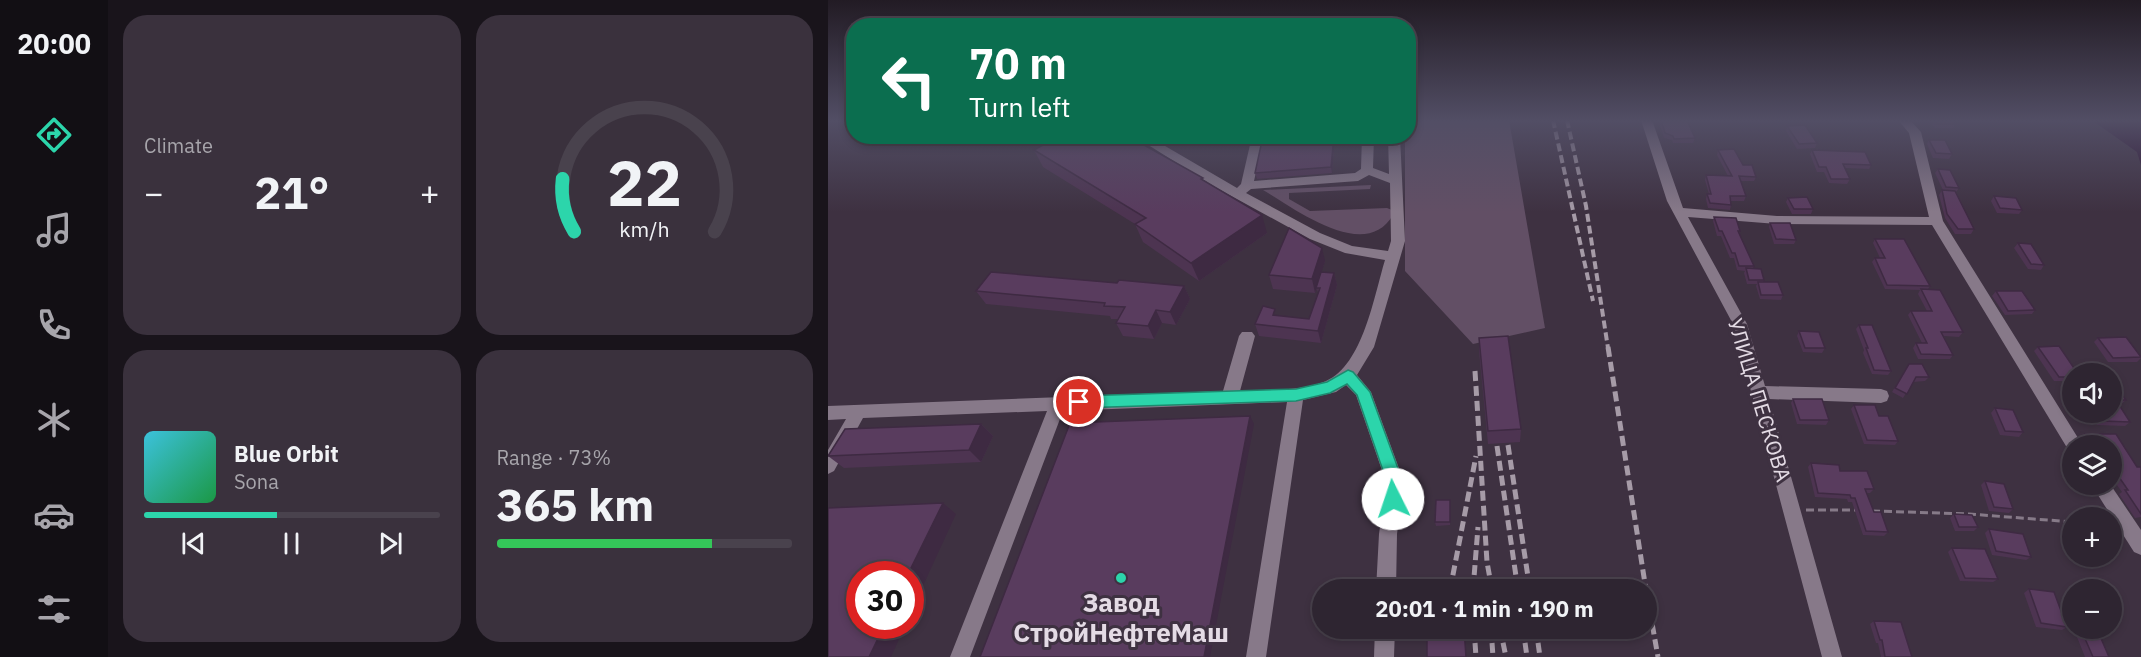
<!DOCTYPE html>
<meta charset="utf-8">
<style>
:root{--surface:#2e2531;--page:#3a313d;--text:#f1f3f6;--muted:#a7a5ab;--line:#49424d;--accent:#2cd5ab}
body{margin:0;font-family:"IBM Plex Sans",sans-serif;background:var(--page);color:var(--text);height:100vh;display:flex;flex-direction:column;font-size:22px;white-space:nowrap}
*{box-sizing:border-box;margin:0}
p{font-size:20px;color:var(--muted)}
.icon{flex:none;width:33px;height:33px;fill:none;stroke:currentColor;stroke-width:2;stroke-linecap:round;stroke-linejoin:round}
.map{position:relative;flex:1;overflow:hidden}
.sheet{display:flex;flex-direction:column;gap:15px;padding:15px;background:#19141b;width:720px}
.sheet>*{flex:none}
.hud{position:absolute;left:18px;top:18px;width:570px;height:126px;border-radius:24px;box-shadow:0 3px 9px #0003,0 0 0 2px var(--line);background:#0b6e4f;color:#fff;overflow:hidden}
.buttons{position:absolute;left:1234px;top:363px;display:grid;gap:12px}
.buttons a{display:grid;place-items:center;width:60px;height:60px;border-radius:50%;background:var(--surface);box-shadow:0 3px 9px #0003,0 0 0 2px var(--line);font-size:30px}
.speed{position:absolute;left:18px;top:561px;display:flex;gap:12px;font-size:30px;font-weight:700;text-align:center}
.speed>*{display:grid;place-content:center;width:78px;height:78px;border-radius:50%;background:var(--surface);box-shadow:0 3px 9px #0003,0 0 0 2px var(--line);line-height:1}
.speed .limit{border:9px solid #d22;background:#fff;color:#111}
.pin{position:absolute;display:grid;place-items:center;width:51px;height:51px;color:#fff;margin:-26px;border:3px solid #fff;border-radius:50%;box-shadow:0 2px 6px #0007}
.me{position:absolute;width:66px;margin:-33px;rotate:356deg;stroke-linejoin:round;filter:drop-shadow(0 0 4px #0008)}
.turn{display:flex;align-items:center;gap:21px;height:126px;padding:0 24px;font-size:27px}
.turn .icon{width:78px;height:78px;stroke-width:2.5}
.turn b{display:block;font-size:42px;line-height:51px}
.big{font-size:45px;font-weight:800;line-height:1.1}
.sheet .card{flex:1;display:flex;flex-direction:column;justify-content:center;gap:9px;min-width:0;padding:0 21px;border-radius:24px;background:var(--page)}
.sheet .dial{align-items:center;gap:0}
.dial svg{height:156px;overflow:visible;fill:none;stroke:var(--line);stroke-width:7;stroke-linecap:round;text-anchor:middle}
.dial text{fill:var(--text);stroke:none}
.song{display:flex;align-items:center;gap:18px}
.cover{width:72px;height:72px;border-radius:9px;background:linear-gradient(135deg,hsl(190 70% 55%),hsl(140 70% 35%))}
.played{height:6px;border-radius:3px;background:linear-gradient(90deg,var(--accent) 45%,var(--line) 45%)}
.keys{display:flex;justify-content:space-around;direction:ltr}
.heat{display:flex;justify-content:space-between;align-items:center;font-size:33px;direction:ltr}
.charge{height:9px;border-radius:4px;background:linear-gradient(90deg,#34c759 73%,var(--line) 0)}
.sheet .tiles{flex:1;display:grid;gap:15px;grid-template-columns:repeat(2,1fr)}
.trip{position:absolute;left:484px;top:579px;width:345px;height:60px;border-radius:30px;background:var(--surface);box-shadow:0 3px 9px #0003,0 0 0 2px var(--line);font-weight:800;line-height:60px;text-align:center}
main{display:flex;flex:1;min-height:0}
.tab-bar{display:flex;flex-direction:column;width:108px;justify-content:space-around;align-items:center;background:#120f14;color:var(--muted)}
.tab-bar .icon{width:42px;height:42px}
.tab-bar .on{color:var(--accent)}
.tab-bar b{font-size:27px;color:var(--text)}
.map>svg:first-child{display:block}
</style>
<main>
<nav class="tab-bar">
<b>20:00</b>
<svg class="icon on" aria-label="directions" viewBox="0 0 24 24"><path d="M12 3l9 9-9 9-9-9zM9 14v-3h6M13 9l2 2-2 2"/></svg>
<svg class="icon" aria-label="music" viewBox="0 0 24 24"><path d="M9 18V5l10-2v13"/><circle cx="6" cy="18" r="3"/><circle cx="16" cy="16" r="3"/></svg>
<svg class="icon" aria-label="phone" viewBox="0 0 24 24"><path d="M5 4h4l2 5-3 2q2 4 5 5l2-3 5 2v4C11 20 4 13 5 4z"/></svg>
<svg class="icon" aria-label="climate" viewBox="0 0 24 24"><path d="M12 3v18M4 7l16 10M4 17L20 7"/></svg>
<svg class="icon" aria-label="car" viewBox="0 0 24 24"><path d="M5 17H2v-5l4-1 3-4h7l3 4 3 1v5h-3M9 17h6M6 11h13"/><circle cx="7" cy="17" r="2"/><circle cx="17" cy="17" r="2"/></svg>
<svg class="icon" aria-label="filters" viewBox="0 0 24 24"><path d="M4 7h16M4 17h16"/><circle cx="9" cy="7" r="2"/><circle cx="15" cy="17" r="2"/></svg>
</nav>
<section class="sheet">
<div class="tiles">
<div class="card"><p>Climate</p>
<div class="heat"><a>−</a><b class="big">21°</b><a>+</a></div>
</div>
<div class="card dial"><svg viewBox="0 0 100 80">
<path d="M14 69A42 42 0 1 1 86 69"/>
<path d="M14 69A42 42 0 0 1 8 42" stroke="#2cd5ab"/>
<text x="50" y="56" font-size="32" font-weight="700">22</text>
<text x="50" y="72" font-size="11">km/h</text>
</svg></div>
<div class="card">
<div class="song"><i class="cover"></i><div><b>Blue Orbit</b><p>Sona</p></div></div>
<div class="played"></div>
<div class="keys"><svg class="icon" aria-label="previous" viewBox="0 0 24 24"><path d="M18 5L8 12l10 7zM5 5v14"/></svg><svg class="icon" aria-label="pause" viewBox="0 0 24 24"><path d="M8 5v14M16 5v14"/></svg><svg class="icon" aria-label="next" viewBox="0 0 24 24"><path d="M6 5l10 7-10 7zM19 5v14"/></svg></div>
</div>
<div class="card"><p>Range · 73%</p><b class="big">365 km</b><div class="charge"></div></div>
</div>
</section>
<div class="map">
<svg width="1313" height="657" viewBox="0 0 1313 657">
<rect width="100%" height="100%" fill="#3e3141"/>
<g fill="#624f65">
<polygon points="581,120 681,120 717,328 645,344 577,271 577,137 580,136"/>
<path d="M 543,185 L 542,189 L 461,193 L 461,199 L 482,211 L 559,208 L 564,210 L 565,215 C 537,263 466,208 435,190 Z"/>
</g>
<polygon fill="#2c1131" points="1313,120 1313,165 1309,152 1265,121"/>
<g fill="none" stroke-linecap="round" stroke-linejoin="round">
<g stroke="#867a88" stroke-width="3" stroke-dasharray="8 4" stroke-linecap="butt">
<polyline points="978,510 1029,510"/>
<polyline points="1044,511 1141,514 1245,522"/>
</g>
<g fill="#877989" fill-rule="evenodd">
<polygon points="813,120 824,120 855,208 949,216 1101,217 1081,133 1070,120 1082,120 1093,132 1115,221 1255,446 1245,446 1245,453 1241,451 1104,225 949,224 860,217 919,324 937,386 1053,389 1059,391 1061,396 1059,401 1053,403 941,399 1014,657 994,657 905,324 839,201"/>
<path d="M 306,136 L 320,136 L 409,188 L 413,184 L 424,136 L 436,136 L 426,181 L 527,173 L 533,169 L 534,136 L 546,136 L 545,168 L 561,174 L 560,136 L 572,136 L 577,241 L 546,347 L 529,375 L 543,392 L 576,482 L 569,534 L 568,590 L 548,590 L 551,534 L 558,482 L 528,395 L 518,385 L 508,392 L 475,400 L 438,657 L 418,657 L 459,402 L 235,411 L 142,657 L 122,657 L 219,411 L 35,418 L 6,471 L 0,474 L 0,450 L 18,419 L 0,420 L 0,406 L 395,391 L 411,336 L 414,332 L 424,332 L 427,336 L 412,391 C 439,389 472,392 498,381 C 535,365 546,296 557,260 L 517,253 L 482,239 L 387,187 ZM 541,175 L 562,183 L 563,241 L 560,251 L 524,246 L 492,233 L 418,193 L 423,189 L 530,181 Z"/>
<polygon points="1263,484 1282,484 1313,530 1313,555 1306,552"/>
<polygon points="547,628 567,628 566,657 546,657"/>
</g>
<g stroke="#a69ba7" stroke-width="4" stroke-dasharray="8 4" stroke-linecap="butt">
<polyline points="725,120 765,301"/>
<polyline points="739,120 758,206 780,348"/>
</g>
<g stroke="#a69ba7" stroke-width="5" stroke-dasharray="10 5" stroke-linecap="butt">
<polyline points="780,347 818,590"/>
<polyline points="647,371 659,562 664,590"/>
<polyline points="680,445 702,590"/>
<polyline points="669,446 690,590"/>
<polyline points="622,590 648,456"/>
<polyline points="645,590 650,527"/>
<polyline points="819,595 830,657"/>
<polyline points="646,628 648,657"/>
<polyline points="663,628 665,657"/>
<polyline points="672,628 678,657"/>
<polyline points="695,628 699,657"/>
<polyline points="708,628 712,657"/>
</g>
</g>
<g fill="#4d3451">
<polygon points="831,120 859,120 867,138 865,143 845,143 844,140 836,138 831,121"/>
<polygon points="1101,120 1124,120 1127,124 1125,128 1107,128"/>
<polygon points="959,126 989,143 987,148 969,149 958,131"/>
<polygon points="507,136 504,173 429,179 427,173"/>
<polygon points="1101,140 1124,154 1121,159 1105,158 1099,144"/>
<polygon points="206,150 376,181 439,233 371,281 315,242 307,224 215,167"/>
<polygon points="890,150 915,165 928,177 926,181 913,181 918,196 916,201 902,201 903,205 902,210 880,208 878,199 879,194 881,194 877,180 878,175 900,176 889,155"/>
<polygon points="984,150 1043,165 1041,169 1017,168 1022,179 1019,184 1001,183 996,172 989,172 982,154"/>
<polygon points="1110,169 1131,188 1128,192 1146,229 1143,234 1127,234 1117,218 1111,195 1114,190 1115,190 1107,173"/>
<polygon points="1166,196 1194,210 1191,214 1169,213 1163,201"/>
<polygon points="960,198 985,209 983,214 964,214 958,202"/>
<polygon points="886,217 912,231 911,234 926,266 925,268 936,280 935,282 955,295 953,300 932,299 928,286 929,284 919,284 916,273 917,271 909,270 906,258 902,258 893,236 889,236 885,221"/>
<polygon points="942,223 968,240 966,244 946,244 941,227"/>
<polygon points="1047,239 1102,286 1100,289 1135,332 1131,337 1116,336 1125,355 1122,359 1090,359 1085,348 1088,343 1094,343 1080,315 1083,311 1099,311 1090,294 1092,290 1057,289 1044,262 1047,258 1052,258 1045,243"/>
<polygon points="1190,243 1216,265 1213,270 1200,269 1186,248"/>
<polygon points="497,261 493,272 506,273 509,285 493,343 431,336 427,324 449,315 481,319 490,293 489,288 487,293 445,289 441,275"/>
<polygon points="289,283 356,286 362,299 348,325 334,323 326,339 295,336 288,323 290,319 283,319 282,316 158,304 148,291"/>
<polygon points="1168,291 1207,310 1204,314 1177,315 1164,296"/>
<polygon points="1031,325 1063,371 1060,375 1044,374 1035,353 1036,350 1028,329"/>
<polygon points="971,331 997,348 994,353 975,352 969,336"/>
<polygon points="651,338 693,429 692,442 660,444 651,351"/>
<polygon points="1270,338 1313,356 1313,358 1309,362 1280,362 1266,342"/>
<polygon points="1210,347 1245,374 1245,382 1245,381 1226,381 1206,351"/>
<polygon points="1081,364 1101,377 1097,381 1085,382 1075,398 1064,392"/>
<polygon points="1284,381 1298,400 1293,404 1291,404 1302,422 1297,426 1269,425 1261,412 1284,412"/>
<polygon points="965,399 1001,420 998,425 969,424 963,403"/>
<polygon points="1026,405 1051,416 1070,441 1067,445 1036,444 1023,409"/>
<polygon points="1167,408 1195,432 1191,437 1172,435 1163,413"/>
<polygon points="153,424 165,436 153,462 16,468 0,456"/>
<polygon points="1257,434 1288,434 1309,467 1313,467 1313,517 1307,518 1291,494 1294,492 1284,478 1284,446 1257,446 1253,438"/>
<polygon points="983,463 1012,471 1046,489 1042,493 1039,493 1046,512 1060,532 1056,536 1035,535 1024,502 1020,502 1019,499 987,497 980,467"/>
<polygon points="1157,481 1185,509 1181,513 1161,511 1153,485"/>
<polygon points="622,500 622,525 608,526 607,522"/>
<polygon points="1126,514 1150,527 1146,531 1127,531 1122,518"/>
<polygon points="1161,529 1203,557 1198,560 1164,555 1157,533"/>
<polygon points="1124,548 1170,579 1165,582 1132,581 1120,552"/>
<polygon points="1201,589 1239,627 1234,630 1208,627 1196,593"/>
<polygon points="1046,621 1084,657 1053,657 1050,643 1048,643 1042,624"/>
<polygon points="1255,634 1281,657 1257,657 1249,637"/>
</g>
<g fill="#3e2a42">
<polygon points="506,136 507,136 504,173 503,167"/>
<polygon points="434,215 439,233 371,281 363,263"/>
<polygon points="494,248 497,261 487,293 484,279"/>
<polygon points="506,273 509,285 493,343 490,331"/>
<polygon points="356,286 362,299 348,325 342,312"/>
<polygon points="328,310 334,323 326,339 320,326"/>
<polygon points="422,416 426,424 382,657 376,657"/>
<polygon points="153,424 165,436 153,462 141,450"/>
<polygon points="115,503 128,514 82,614 82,574 80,574"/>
<polygon points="56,626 77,626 63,657 41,657"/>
</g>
<g fill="#593c5e" stroke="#3e2a42" stroke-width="1.5">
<polygon points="833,120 859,120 867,138 846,139 845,136 837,133"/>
<polygon points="1107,120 1124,120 1127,124 1109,124"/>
<polygon points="977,125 989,143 971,144 959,126"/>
<polygon points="231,136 300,136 375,178 373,179 434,215 363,263 307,224 318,218 206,150"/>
<polygon points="435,136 506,136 503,167 427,173"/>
<polygon points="1101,140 1117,140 1124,154 1108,153"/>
<polygon points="906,149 915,165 924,165 928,177 911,176 918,196 902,196 903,205 882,203 879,194 883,194 878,175 904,176 890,150"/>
<polygon points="984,150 1037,152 1043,165 1015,164 1022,179 1003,179 998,167 991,167"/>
<polygon points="1110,169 1122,170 1131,188 1118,187"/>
<polygon points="1114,190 1127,191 1146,229 1130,229 1119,214"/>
<polygon points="1166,196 1188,198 1194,210 1172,208"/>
<polygon points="979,197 985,209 966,209 960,198"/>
<polygon points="886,217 908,218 912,231 910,231 926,266 911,266 907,253 904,253 894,231 891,231"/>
<polygon points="942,223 962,223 968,240 948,239"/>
<polygon points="461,228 494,248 484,279 441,275"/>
<polygon points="1047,239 1076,239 1102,286 1059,285 1047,258 1057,258"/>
<polygon points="1190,243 1203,244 1216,265 1203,264"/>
<polygon points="918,268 933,269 936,280 921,280"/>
<polygon points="163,272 289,283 291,280 356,286 342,312 328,310 320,326 288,323 297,307 276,306 277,303 148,291"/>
<polygon points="493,272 506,273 490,331 427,324 435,306 447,309 445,315 481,319 492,288 488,288"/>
<polygon points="930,282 950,282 955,295 933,295"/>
<polygon points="1093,289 1112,290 1135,332 1113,332 1125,355 1093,354 1088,343 1099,343 1083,311 1104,311"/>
<polygon points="1168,291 1194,291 1207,310 1180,311"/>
<polygon points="1031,325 1044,325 1063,371 1046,370 1038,348 1040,348"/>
<polygon points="971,331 991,332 997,348 977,348"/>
<polygon points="680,336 693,429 660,431 651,338"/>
<polygon points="1298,337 1313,357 1285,358 1270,338"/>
<polygon points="1231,346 1250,374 1245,374 1245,377 1231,377 1210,347"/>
<polygon points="1081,364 1094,364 1101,377 1088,377 1079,394 1067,388"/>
<polygon points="1284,381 1298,400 1288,400 1302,422 1274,421 1269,412 1284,412"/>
<polygon points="965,399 994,399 1001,420 972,420"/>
<polygon points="1026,405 1047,405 1051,416 1060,416 1070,441 1039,440"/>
<polygon points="1167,408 1185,410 1195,432 1177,431"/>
<polygon points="422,416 376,657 152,657 242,423"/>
<polygon points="153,424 141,450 0,456 17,429"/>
<polygon points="1257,434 1288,434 1309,467 1313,467 1313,514 1297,490 1300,490 1284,467 1284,446 1260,446 1259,444 1262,442"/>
<polygon points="983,463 1011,465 1012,471 1039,471 1046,489 1037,489 1046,512 1053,512 1060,532 1038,531 1027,498 1023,498 1022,495 990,493"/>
<polygon points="1157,481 1176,484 1185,509 1166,507"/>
<polygon points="608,500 622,500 622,522 607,522"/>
<polygon points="115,503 80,574 32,574 32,626 56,626 41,657 0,657 0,508"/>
<polygon points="1126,514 1144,515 1150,527 1131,527"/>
<polygon points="1161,529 1195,534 1203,557 1168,551"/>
<polygon points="1124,548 1157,549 1170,579 1137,578"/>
<polygon points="1201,589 1226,592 1239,627 1213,623"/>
<polygon points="1046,621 1073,622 1084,657 1057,657 1054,640 1052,640"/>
<polygon points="599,628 636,628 638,657 599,657"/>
<polygon points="1255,634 1272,636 1281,657 1265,657"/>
</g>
<linearGradient id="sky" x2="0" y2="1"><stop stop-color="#221b24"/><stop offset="0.57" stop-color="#524e65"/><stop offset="1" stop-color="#524e65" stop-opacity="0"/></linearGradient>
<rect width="1313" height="212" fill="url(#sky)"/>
<polygon fill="#2cd5ab" stroke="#1d8a6f" stroke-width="1.5" points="520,370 525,372 542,392 575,482 571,504 565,507 559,504 557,499 559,482 529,395 519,384 502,393 468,401 251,408 246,407 244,402 246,398 251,396 468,389 499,382"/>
<circle fill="#2cd5ab" stroke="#3e3141" stroke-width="2" cx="293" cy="578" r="6"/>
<g text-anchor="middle" stroke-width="6" stroke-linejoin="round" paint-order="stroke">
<g font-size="21" fill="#e4dbe5" stroke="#3e3141">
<text transform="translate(931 400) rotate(73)" y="7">УЛИЦА ПЕСКОВА</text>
</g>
<g font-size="26" font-weight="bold" fill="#e4dbe5" stroke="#3e3141">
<text x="293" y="612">Завод<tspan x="293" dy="30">СтройНефтеМаш</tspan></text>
</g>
</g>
</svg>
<div class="buttons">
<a><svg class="icon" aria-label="sound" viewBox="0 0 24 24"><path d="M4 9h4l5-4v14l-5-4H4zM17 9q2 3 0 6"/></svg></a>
<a><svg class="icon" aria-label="layers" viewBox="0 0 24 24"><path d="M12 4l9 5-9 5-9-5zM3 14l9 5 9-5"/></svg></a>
<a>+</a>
<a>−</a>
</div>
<div class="speed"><div class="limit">30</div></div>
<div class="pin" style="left:251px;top:402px;background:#d93025"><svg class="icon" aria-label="arrive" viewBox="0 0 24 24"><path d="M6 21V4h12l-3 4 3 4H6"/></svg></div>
<svg class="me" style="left:565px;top:499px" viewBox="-20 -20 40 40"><circle r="19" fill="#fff"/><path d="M0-13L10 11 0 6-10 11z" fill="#2cd5ab"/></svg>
<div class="trip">20:01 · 1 min · 190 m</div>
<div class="hud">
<div class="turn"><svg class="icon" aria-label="left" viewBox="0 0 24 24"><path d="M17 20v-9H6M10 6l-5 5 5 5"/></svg><div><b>70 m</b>Turn left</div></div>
</div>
</div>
</main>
